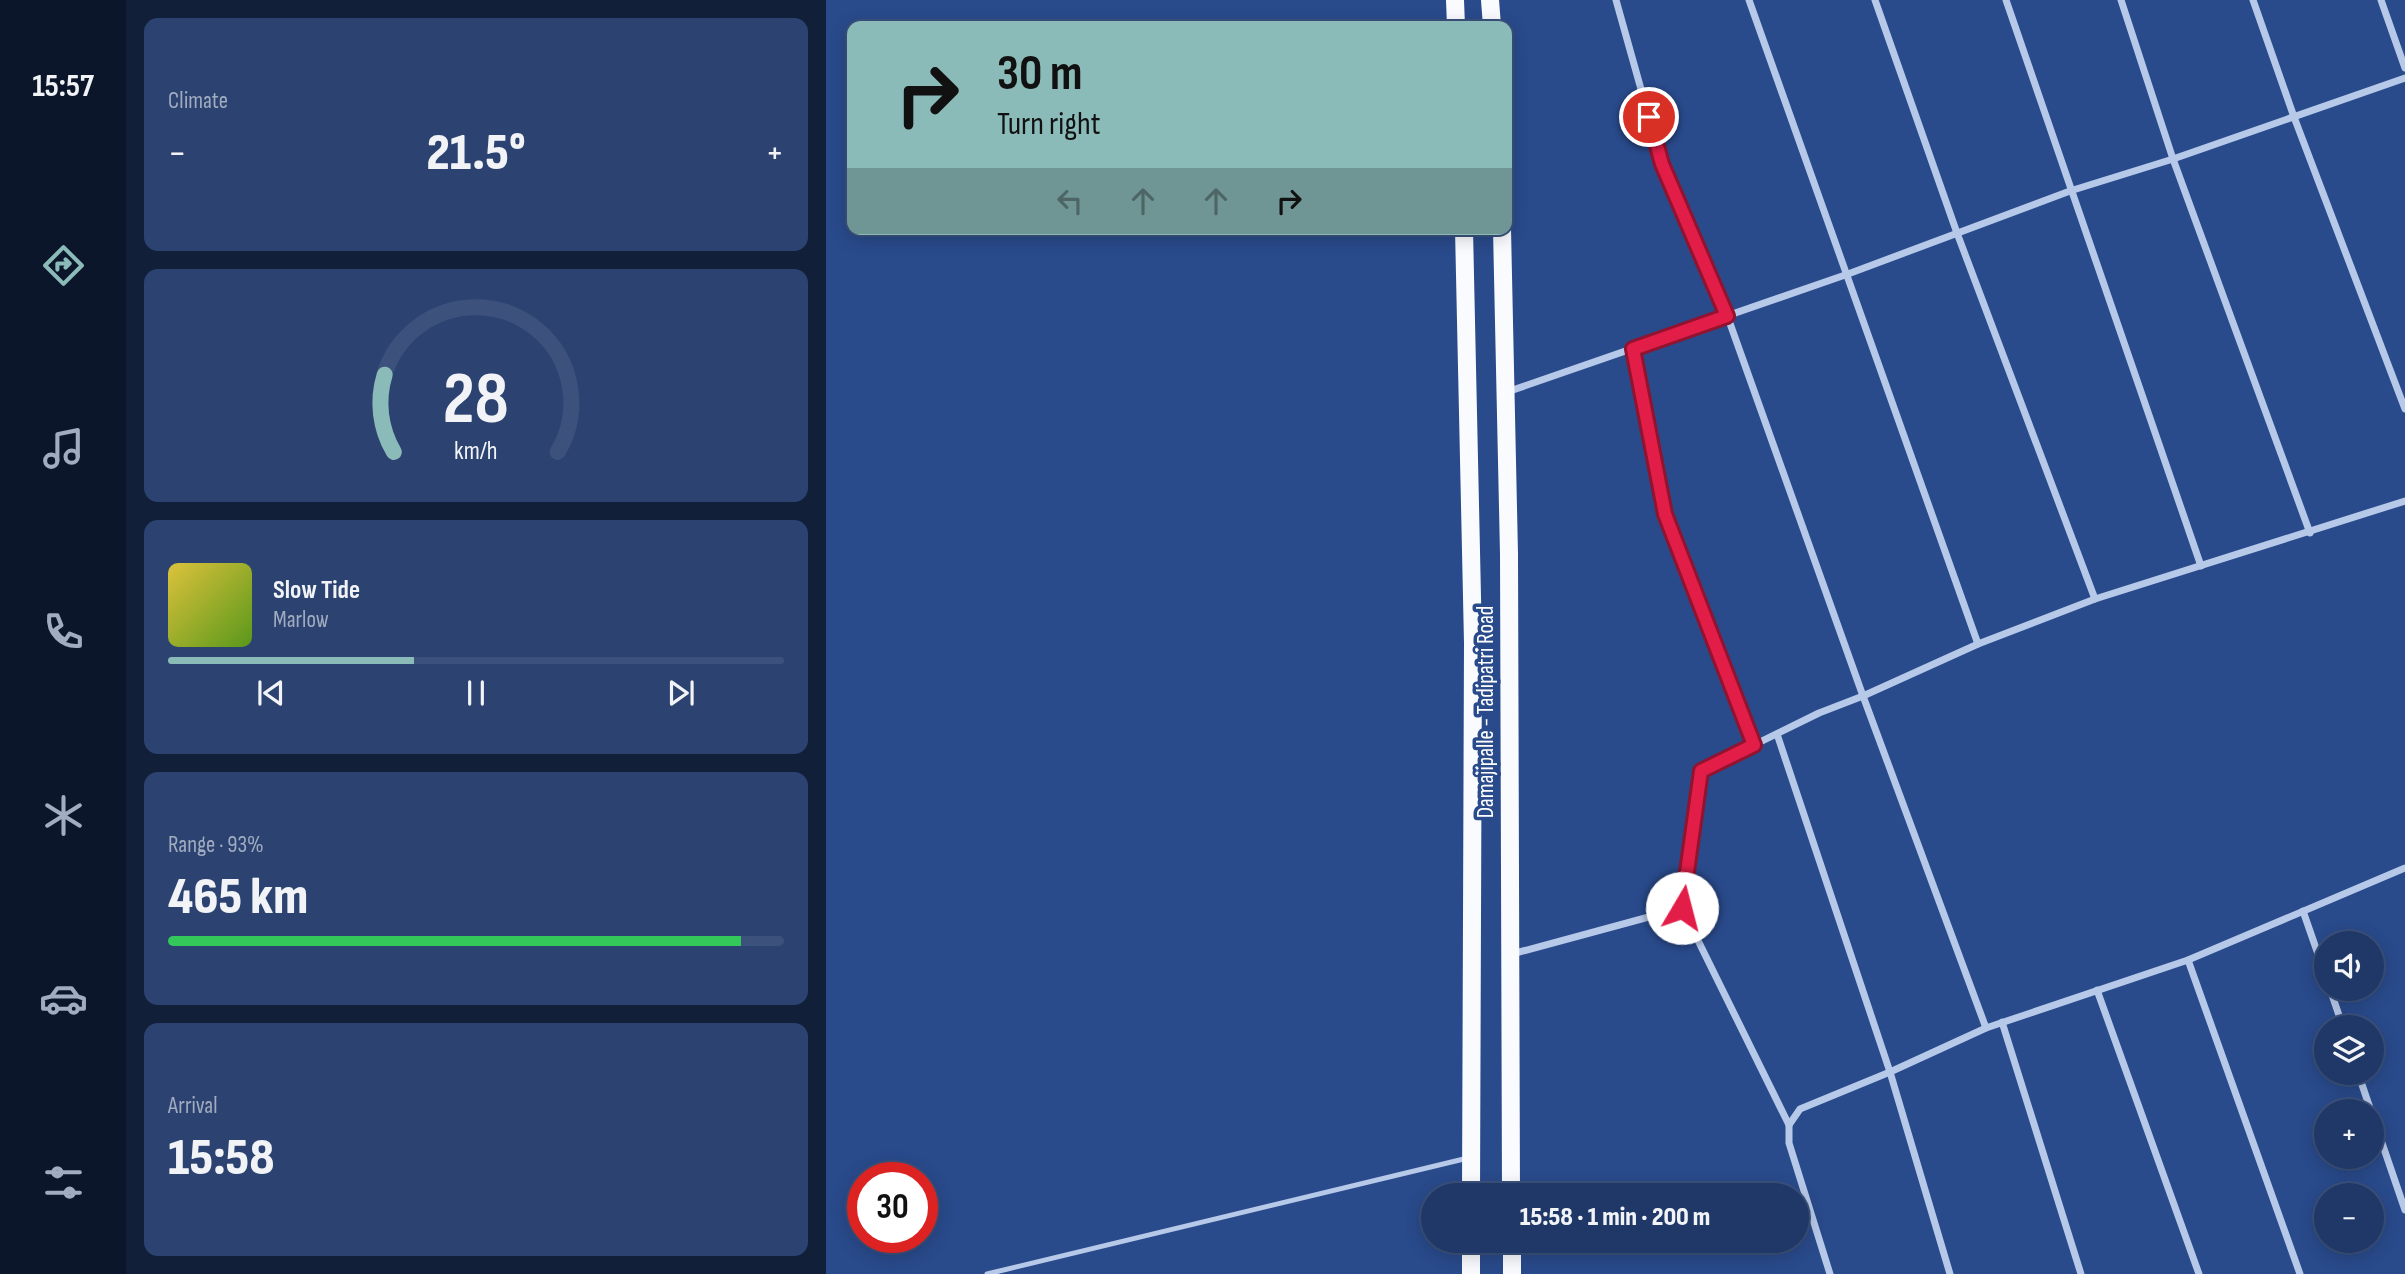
<!DOCTYPE html>
<meta charset="utf-8">
<style>
:root{--surface:#1f3868;--page:#2c4371;--text:#f1f3f6;--muted:#a1acc0;--line:#3c527c;--accent:#8bbbb9}
body{margin:0;font-family:"Sofia Sans Condensed",sans-serif;background:var(--page);color:var(--text);height:100vh;display:flex;flex-direction:column;font-size:26px;white-space:nowrap}
*{box-sizing:border-box;margin:0}
p{font-size:23px;color:var(--muted)}
.icon{flex:none;width:38px;height:38px;fill:none;stroke:currentColor;stroke-width:2;stroke-linecap:round;stroke-linejoin:round}
.map{position:relative;flex:1;overflow:hidden}
.details{display:flex;flex-direction:column;gap:18px;padding:18px;background:#111f39;width:700px}
.details>*{flex:none}
.guide{position:absolute;left:21px;top:21px;width:665px;height:214px;border-radius:14px;box-shadow:0 4px 18px #0003,0 0 0 2px var(--line);background:#8bbbb9;color:#111;overflow:hidden}
.buttons{position:absolute;left:1488px;top:931px;display:grid;gap:14px}
.buttons a{display:grid;place-items:center;width:70px;height:70px;border-radius:50%;background:var(--surface);box-shadow:0 4px 18px #0003,0 0 0 2px var(--line);font-size:35px}
.speed{position:absolute;left:21px;top:1162px;display:flex;gap:14px;font-size:35px;font-weight:700;text-align:center}
.speed>*{display:grid;place-content:center;width:91px;height:91px;border-radius:50%;background:var(--surface);box-shadow:0 4px 18px #0003,0 0 0 2px var(--line);line-height:1}
.speed .limit{border:10px solid #d22;background:#fff;color:#111}
.pin{position:absolute;display:grid;place-items:center;width:60px;height:60px;color:#fff;margin:-30px;border:4px solid #fff;border-radius:50%;box-shadow:0 2px 7px #0007}
.me{position:absolute;width:77px;margin:-38px;rotate:8deg;stroke-linejoin:round;filter:drop-shadow(0 0 5px #0008)}
.turn{display:flex;align-items:center;gap:24px;height:147px;padding:0 35px;font-size:32px}
.turn .icon{width:91px;height:91px;stroke-width:2.5}
.turn b{display:block;font-size:49px;line-height:60px}
.lanes{display:flex;align-items:center;height:66px;padding:0 35px;background:#0003;justify-content:center;gap:35px;direction:ltr}
.lanes .off{opacity:.35}
.big{font-size:52px;font-weight:800;line-height:1.1}
.details .card{flex:1;display:flex;flex-direction:column;justify-content:center;gap:10px;min-width:0;padding:0 24px;border-radius:14px;background:var(--page)}
.details .dial{align-items:center;gap:0}
.dial svg{height:182px;overflow:visible;fill:none;stroke:var(--line);stroke-width:7;stroke-linecap:round;text-anchor:middle}
.dial text{fill:var(--text);stroke:none}
.song{display:flex;align-items:center;gap:21px}
.cover{width:84px;height:84px;border-radius:10px;background:linear-gradient(135deg,hsl(50 70% 55%),hsl(90 70% 35%))}
.played{height:7px;border-radius:4px;background:linear-gradient(90deg,var(--accent) 40%,var(--line) 40%)}
.keys{display:flex;justify-content:space-around;direction:ltr}
.heat{display:flex;justify-content:space-between;align-items:center;font-size:38px;direction:ltr}
.charge{height:10px;border-radius:5px;background:linear-gradient(90deg,#34c759 93%,var(--line) 0)}
.trip{position:absolute;left:595px;top:1183px;width:388px;height:70px;border-radius:35px;background:var(--surface);box-shadow:0 4px 18px #0003,0 0 0 2px var(--line);font-weight:800;line-height:70px;text-align:center}
main{display:flex;flex:1;min-height:0}
.menu{display:flex;flex-direction:column;width:126px;justify-content:space-around;align-items:center;background:#0c162a;color:var(--muted)}
.menu .icon{width:49px;height:49px}
.menu .current{color:var(--accent)}
.menu b{font-size:32px;color:var(--text)}
.map>svg:first-child{display:block}
</style>
<main>
<nav class="menu">
<b>15:57</b>
<svg class="icon current" aria-label="directions" viewBox="0 0 24 24"><path d="M12 3l9 9-9 9-9-9zM9 14v-3h6M13 9l2 2-2 2"/></svg>
<svg class="icon" aria-label="music" viewBox="0 0 24 24"><path d="M9 18V5l10-2v13"/><circle cx="6" cy="18" r="3"/><circle cx="16" cy="16" r="3"/></svg>
<svg class="icon" aria-label="phone" viewBox="0 0 24 24"><path d="M5 4h4l2 5-3 2q2 4 5 5l2-3 5 2v4C11 20 4 13 5 4z"/></svg>
<svg class="icon" aria-label="climate" viewBox="0 0 24 24"><path d="M12 3v18M4 7l16 10M4 17L20 7"/></svg>
<svg class="icon" aria-label="car" viewBox="0 0 24 24"><path d="M5 17H2v-5l4-1 3-4h7l3 4 3 1v5h-3M9 17h6M6 11h13"/><circle cx="7" cy="17" r="2"/><circle cx="17" cy="17" r="2"/></svg>
<svg class="icon" aria-label="filters" viewBox="0 0 24 24"><path d="M4 7h16M4 17h16"/><circle cx="9" cy="7" r="2"/><circle cx="15" cy="17" r="2"/></svg>
</nav>
<section class="details">
<div class="card"><p>Climate</p>
<div class="heat"><a>−</a><b class="big">21.5°</b><a>+</a></div>
</div>
<div class="card dial"><svg viewBox="0 0 100 80">
<path d="M14 69A42 42 0 1 1 86 69"/>
<path d="M14 69A42 42 0 0 1 10 35" stroke="#8bbbb9"/>
<text x="50" y="56" font-size="32" font-weight="700">28</text>
<text x="50" y="72" font-size="11">km/h</text>
</svg></div>
<div class="card">
<div class="song"><i class="cover"></i><div><b>Slow Tide</b><p>Marlow</p></div></div>
<div class="played"></div>
<div class="keys"><svg class="icon" aria-label="previous" viewBox="0 0 24 24"><path d="M18 5L8 12l10 7zM5 5v14"/></svg><svg class="icon" aria-label="pause" viewBox="0 0 24 24"><path d="M8 5v14M16 5v14"/></svg><svg class="icon" aria-label="next" viewBox="0 0 24 24"><path d="M6 5l10 7-10 7zM19 5v14"/></svg></div>
</div>
<div class="card"><p>Range · 93%</p><b class="big">465 km</b><div class="charge"></div></div>
<div class="card"><p>Arrival</p><b class="big">15:58</b></div>
</section>
<div class="map">
<svg width="1579" height="1274" viewBox="0 0 1579 1274">
<rect width="100%" height="100%" fill="#294a8b"/>
<g fill="none" stroke-linecap="round" stroke-linejoin="round">
<polyline stroke="#b7c9e9" stroke-width="5" points="161,1274 642,1158"/>
<g stroke="#b7c9e9" stroke-width="7">
<polyline points="790,0 836,164 901,315 1037,696 1160,1028"/>
<polyline points="923,0 1152,644"/>
<polyline points="1049,0 1131,233 1269,599"/>
<polyline points="1180,0 1375,566"/>
<polyline points="1295,0 1347,159 1484,533"/>
<polyline points="1427,0 1468,117 1579,409"/>
<polyline points="1555,0 1579,68"/>
<polyline points="807,349 839,515 928,745"/>
<polyline points="681,392 1022,274 1244,191 1347,159 1579,78"/>
<polyline points="951,734 1064,1072 1124,1274"/>
<polyline points="856,908 963,1125"/>
<polyline points="1477,911 1500,977"/>
<polyline points="686,954 856,908 875,771 993,713 1037,696 1152,644 1269,599 1579,501"/>
<polyline points="1362,960 1474,1274"/>
<polyline points="1504,989 1517,1027"/>
<polyline points="1271,990 1373,1274"/>
<polyline points="1176,1022 1255,1274"/>
<polyline points="1532,1073 1579,1210"/>
<polyline points="1004,1274 963,1143 963,1125 974,1109 1064,1072 1160,1028 1362,960 1579,868"/>
</g>
<g stroke="#fafbfe" stroke-width="18">
<polyline points="629,0 630,26"/>
<polyline points="664,0 666,26"/>
<polyline points="638,229 647,643 645,1195"/>
<polyline points="676,229 683,554 685,1195"/>
<polyline points="686,1241 686,1274"/>
<polyline points="645,1274 645,1241"/>
</g>
</g>
<g fill="none" stroke-linecap="round" stroke-linejoin="round">
<defs>
<polyline id="route" points="823,117 836,164 901,316 807,349 839,514 928,745 875,771 856,908"/>
</defs>
<use href="#route" stroke="#92132f" stroke-width="18"/>
<use href="#route" stroke="#e11d48" stroke-width="12"/>
</g>
<g text-anchor="middle" stroke-width="7" stroke-linejoin="round" paint-order="stroke">
<g font-size="23" fill="#fff" stroke="#294a8b">
<text transform="translate(659 712) rotate(-90)" y="8">Damajipalle - Tadipatri Road</text>
</g>
</g>
</svg>
<div class="buttons">
<a><svg class="icon" aria-label="sound" viewBox="0 0 24 24"><path d="M4 9h4l5-4v14l-5-4H4zM17 9q2 3 0 6"/></svg></a>
<a><svg class="icon" aria-label="layers" viewBox="0 0 24 24"><path d="M12 4l9 5-9 5-9-5zM3 14l9 5 9-5"/></svg></a>
<a>+</a>
<a>−</a>
</div>
<div class="speed"><div class="limit">30</div></div>
<div class="pin" style="left:823px;top:117px;background:#d93025"><svg class="icon" aria-label="arrive" viewBox="0 0 24 24"><path d="M6 21V4h12l-3 4 3 4H6"/></svg></div>
<svg class="me" style="left:856px;top:908px" viewBox="-20 -20 40 40"><circle r="19" fill="#fff"/><path d="M0-13L10 11 0 6-10 11z" fill="#e11d48"/></svg>
<div class="trip">15:58 · 1 min · 200 m</div>
<div class="guide">
<div class="turn"><svg class="icon" aria-label="right" viewBox="0 0 24 24"><path d="M7 20v-9h11M14 6l5 5-5 5"/></svg><div><b>30 m</b>Turn right</div></div>
<div class="lanes"><svg class="icon off" aria-label="left" viewBox="0 0 24 24"><path d="M17 20v-9H6M10 6l-5 5 5 5"/></svg><svg class="icon off" aria-label="ahead" viewBox="0 0 24 24"><path d="M12 20V5M6 11l6-6 6 6"/></svg><svg class="icon off" aria-label="ahead" viewBox="0 0 24 24"><path d="M12 20V5M6 11l6-6 6 6"/></svg><svg class="icon" aria-label="right" viewBox="0 0 24 24"><path d="M7 20v-9h11M14 6l5 5-5 5"/></svg></div>
</div>
</div>
</main>
